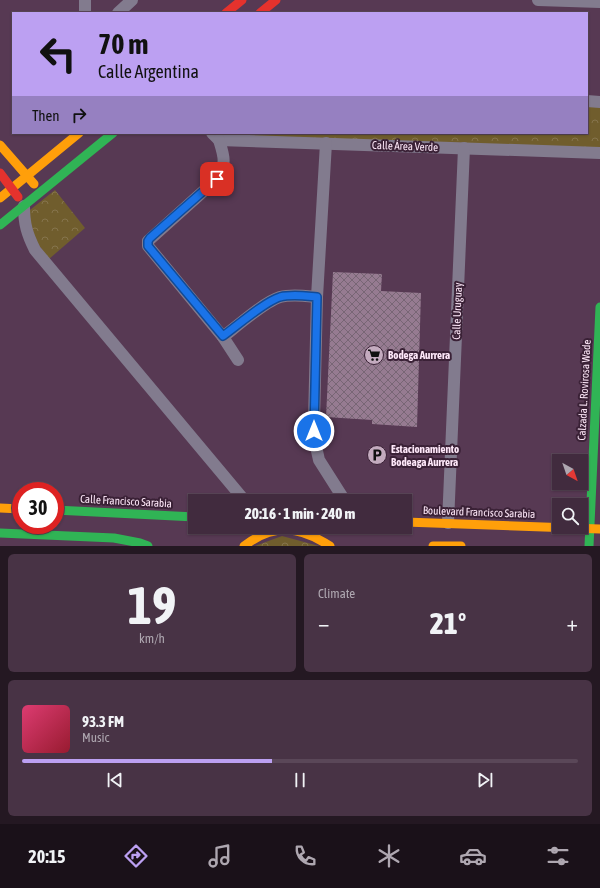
<!DOCTYPE html>
<meta charset="utf-8">
<style>
:root{--surface:#412b3e;--page:#483345;--text:#f1f3f6;--muted:#aea7b0;--line:#5a4758;--accent:#bca0f2}
body{margin:0;font-family:"Asap Condensed",sans-serif;background:var(--page);color:var(--text);height:100vh;display:flex;flex-direction:column;font-size:15px;white-space:nowrap}
*{box-sizing:border-box;margin:0}
p{font-size:13px;color:var(--muted)}
.icon{flex:none;width:22px;height:22px;fill:none;stroke:currentColor;stroke-width:2;stroke-linecap:round;stroke-linejoin:round}
.map{position:relative;height:546px;overflow:hidden}
.sheet{display:flex;flex-direction:column;gap:8px;padding:8px;background:#241822;flex:1}
.sheet>*{flex:none}
.hud{position:absolute;left:12px;top:12px;width:576px;height:122px;border-radius:0px;box-shadow:0 1px 3px #0004,0 0 0 1px var(--line);background:#bca0f2;color:#111;overflow:hidden}
.needle{width:26px;rotate:140deg}
.buttons{position:absolute;left:552px;top:454px;display:grid;gap:8px}
.buttons a{display:grid;place-items:center;width:36px;height:36px;border-radius:0px;background:var(--surface);box-shadow:0 1px 3px #0004,0 0 0 1px var(--line);font-size:20px}
.speed{position:absolute;left:12px;top:482px;display:flex;gap:8px;font-size:20px;font-weight:700;text-align:center}
.speed>*{display:grid;place-content:center;width:52px;height:52px;border-radius:50%;background:var(--surface);box-shadow:0 1px 3px #0004,0 0 0 1px var(--line);line-height:1}
.speed .limit{border:6px solid #d22;background:#fff;color:#111}
.pin{position:absolute;display:grid;place-items:center;width:34px;height:34px;color:#fff;margin:-17px;border-radius:8px;box-shadow:0 2px 6px #0006}
.me{position:absolute;width:44px;margin:-22px;rotate:0deg;stroke-linejoin:round;filter:drop-shadow(0 0 3px #0008)}
.turn{display:flex;align-items:center;gap:14px;height:84px;padding:0 20px;font-size:18px}
.turn .icon{width:52px;height:52px;stroke-width:2.5}
.turn b{display:block;font-size:28px;line-height:34px}
.then{display:flex;align-items:center;height:38px;padding:0 20px;background:#0003;gap:8px;font-size:15px}
.big{font-size:30px;font-weight:800;line-height:1.1}
.sheet .widget{flex:1;display:flex;flex-direction:column;justify-content:center;gap:6px;min-width:0;padding:0 14px;border-radius:6px;background:var(--page)}
.sheet .dial{align-items:center;gap:0}
.dial b{font-size:52px;line-height:1}
.song{display:flex;align-items:center;gap:12px}
.cover{width:48px;height:48px;border-radius:6px;background:linear-gradient(135deg,hsl(340 70% 55%),hsl(350 70% 35%))}
.played{height:4px;border-radius:2px;background:linear-gradient(90deg,var(--accent) 45%,var(--line) 45%)}
.keys{display:flex;justify-content:space-around;direction:ltr}
.heat{display:flex;justify-content:space-between;align-items:center;font-size:22px;direction:ltr}
.sheet .tiles{flex:1;display:grid;gap:8px;grid-template-columns:1fr 1fr}
.widget:last-child{grid-column:span 2}
.trip{position:absolute;left:188px;top:494px;width:224px;height:40px;border-radius:0px;background:var(--surface);box-shadow:0 1px 3px #0004,0 0 0 1px var(--line);font-weight:800;line-height:40px;text-align:center}
.tabs{display:flex;height:64px;justify-content:space-around;align-items:center;background:#1a1119;color:var(--muted)}
.tabs .icon{width:28px;height:28px}
.tabs .selected{color:var(--accent)}
.tabs b{font-size:18px;color:var(--text)}
.map>svg:first-child{display:block}
</style>
<div class="map">
<svg width="600" height="546" viewBox="0 0 600 546">
<defs>
<pattern id="park-crowns" width="20" height="18" patternUnits="userSpaceOnUse"><rect width="20" height="18" fill="#705d2d"/><path d="M2 6a3 3 0 1 1 6 0M12 15a3 3 0 1 1 6 0" fill="none" stroke="#85744c"/></pattern>
<pattern id="building-cross-hatch" width="8" height="8" patternUnits="userSpaceOnUse"><rect width="8" height="8" fill="#967b91"/><path d="M0 0l8 8M0 8l8-8" fill="none" stroke="#786675"/></pattern>
</defs>
<rect width="100%" height="100%" fill="#573953"/>
<g fill="url(#park-crowns)">
<polygon points="587,102 600,102 600,153 219,139 216,133 587,133"/>
<polygon points="55,190 85,228 49,259 35,240 25,214"/>
<polygon points="282,536 319,546 255,546"/>
</g>
<polygon fill="url(#building-cross-hatch)" points="333,272 382,274 381,291 421,293 417,427 372,424 372,420 326,417"/>
<g fill="none" stroke-linecap="round" stroke-linejoin="round">
<g stroke="#827b8e" stroke-width="12">
<polyline points="85,0 85,13"/>
<polyline points="538,0 600,2"/>
<polyline points="118,13 132,0"/>
<polyline points="587,101 600,102"/>
<polyline points="212,133 219,140 600,153"/>
<path d="M 219,140 C 224,156 227,164 217,179 L 148,241 L 148,246 L 223,337 L 238,360"/>
<polyline points="326,143 317,297 314,421 315,442 319,460 345,501"/>
<path d="M 24,206 C 24,224 27,234 35,250 L 245,501"/>
<path d="M 223,337 C 237,326 264,302 280,297 C 292,294 305,296 317,297"/>
<polyline points="448,523 464,148"/>
</g>
<g stroke="#30b455" stroke-width="9">
<polyline points="0,225 113,133"/>
<polyline points="55,510 195,517"/>
<polyline points="0,533 114,538 140,543 148,546"/>
<polyline points="589,546 600,307"/>
</g>
<g stroke="#ff9f0a" stroke-width="9">
<polyline points="0,145 34,184"/>
<polyline points="0,198 79,133"/>
<polyline points="0,508 21,509"/>
<polyline points="405,522 600,529"/>
<path d="M 244,546 C 274,523 299,526 330,546"/>
<polyline points="433,546 461,546"/>
</g>
<g stroke="#e5322d" stroke-width="9">
<polyline points="226,13 242,0"/>
<polyline points="260,13 276,0"/>
<polyline points="0,173 18,197"/>
</g>
</g>
<g fill="none" stroke-linecap="round" stroke-linejoin="round">
<defs>
<path id="route" d="M 217,179 L 150,238 L 148,241 L 148,246 L 223,336 C 237,326 264,302 280,297 C 292,294 305,296 317,297 L 314,431"/>
</defs>
<use href="#route" stroke="#114b97" stroke-width="10"/>
<use href="#route" stroke="#1a73e8" stroke-width="7"/>
</g>
<defs>
<symbol id="supermarket-disc" viewBox="-11 -11 22 22"><circle r="9.5" fill="#c4abbf" stroke="#3a2136"/><path d="M-6-5.5h2.5l.6 2H6L4.5 2H-2.5L-4.4-4H-6ZM-1.5 3.2a1.3 1.3 0 1 0 .1 0ZM3 3.2a1.3 1.3 0 1 0 .1 0Z" fill="#111"/></symbol>
<symbol id="parking-disc" viewBox="-11 -11 22 22"><circle r="9.5" fill="#c4abbf" stroke="#3a2136"/><path d="M-3.5-5.5H1a3.5 3.5 0 0 1 0 7H-1V5.5H-3.5ZM-1-3.4V-.6H.8a1.4 1.4 0 0 0 0-2.8Z" fill="#111"/></symbol>
</defs>
<g fill-rule="evenodd">
<use href="#supermarket-disc" x="363" y="344" width="22" height="22"/>
<use href="#parking-disc" x="366" y="444" width="22" height="22"/>
</g>
<g text-anchor="middle" stroke-width="4" stroke-linejoin="round" paint-order="stroke">
<g font-size="11" fill="#fee8f9" stroke="#3a2136">
<text transform="translate(405 146) rotate(2)" y="4">Calle Área Verde</text>
<text transform="translate(457 311) rotate(-88)" y="4">Calle Uruguay</text>
<text transform="translate(584 390) rotate(-87)" y="4">Calzada L. Rovirosa Wade</text>
<text transform="translate(126 501) rotate(3)" y="4">Calle Francisco Sarabia</text>
<text transform="translate(479 512) rotate(2)" y="4">Boulevard Francisco Sarabia</text>
</g>
<g font-size="11" font-weight="bold" fill="#fee8f9" stroke="#3a2136" text-anchor="start">
<text x="388" y="359">Bodega Aurrera</text>
<text x="391" y="453">Estacionamiento<tspan x="391" dy="13">Bodeaga Aurrera</tspan></text>
</g>
</g>
</svg>
<div class="buttons">
<a><svg class="needle" viewBox="-14 -14 28 28"><path d="M0-13l5 13h-10z" fill="#e53935"/><path d="M0 13l5-13h-10z" fill="#aea7b0"/></svg></a>
<a><svg class="icon" aria-label="search" viewBox="0 0 24 24"><circle cx="10" cy="10" r="6"/><path d="M15 15l6 6"/></svg></a>
</div>
<div class="speed"><div class="limit">30</div></div>
<div class="pin" style="left:217px;top:179px;background:#d93025"><svg class="icon" aria-label="arrive" viewBox="0 0 24 24"><path d="M6 21V4h12l-3 4 3 4H6"/></svg></div>
<svg class="me" style="left:314px;top:431px" viewBox="-20 -20 40 40"><circle r="17" fill="#1a73e8" stroke="#fff" stroke-width="3"/><path d="M0-11L8 9 0 5-8 9z" fill="#fff"/></svg>
<div class="trip">20:16 · 1 min · 240 m</div>
<div class="hud">
<div class="turn"><svg class="icon" aria-label="left" viewBox="0 0 24 24"><path d="M17 20v-9H6M10 6l-5 5 5 5"/></svg><div><b>70 m</b>Calle Argentina</div></div>
<div class="then">Then<svg class="icon" aria-label="right" viewBox="0 0 24 24"><path d="M7 20v-9h11M14 6l5 5-5 5"/></svg></div>
</div>
</div>
<section class="sheet">
<div class="tiles">
<div class="widget dial"><b>19</b><p>km/h</p></div>
<div class="widget"><p>Climate</p>
<div class="heat"><a>−</a><b class="big">21°</b><a>+</a></div>
</div>
<div class="widget">
<div class="song"><i class="cover"></i><div><b>93.3 FM</b><p>Music</p></div></div>
<div class="played"></div>
<div class="keys"><svg class="icon" aria-label="previous" viewBox="0 0 24 24"><path d="M18 5L8 12l10 7zM5 5v14"/></svg><svg class="icon" aria-label="pause" viewBox="0 0 24 24"><path d="M8 5v14M16 5v14"/></svg><svg class="icon" aria-label="next" viewBox="0 0 24 24"><path d="M6 5l10 7-10 7zM19 5v14"/></svg></div>
</div>
</div>
</section>
<nav class="tabs">
<b>20:15</b>
<svg class="icon selected" aria-label="directions" viewBox="0 0 24 24"><path d="M12 3l9 9-9 9-9-9zM9 14v-3h6M13 9l2 2-2 2"/></svg>
<svg class="icon" aria-label="music" viewBox="0 0 24 24"><path d="M9 18V5l10-2v13"/><circle cx="6" cy="18" r="3"/><circle cx="16" cy="16" r="3"/></svg>
<svg class="icon" aria-label="phone" viewBox="0 0 24 24"><path d="M5 4h4l2 5-3 2q2 4 5 5l2-3 5 2v4C11 20 4 13 5 4z"/></svg>
<svg class="icon" aria-label="climate" viewBox="0 0 24 24"><path d="M12 3v18M4 7l16 10M4 17L20 7"/></svg>
<svg class="icon" aria-label="car" viewBox="0 0 24 24"><path d="M5 17H2v-5l4-1 3-4h7l3 4 3 1v5h-3M9 17h6M6 11h13"/><circle cx="7" cy="17" r="2"/><circle cx="17" cy="17" r="2"/></svg>
<svg class="icon" aria-label="filters" viewBox="0 0 24 24"><path d="M4 7h16M4 17h16"/><circle cx="9" cy="7" r="2"/><circle cx="15" cy="17" r="2"/></svg>
</nav>
